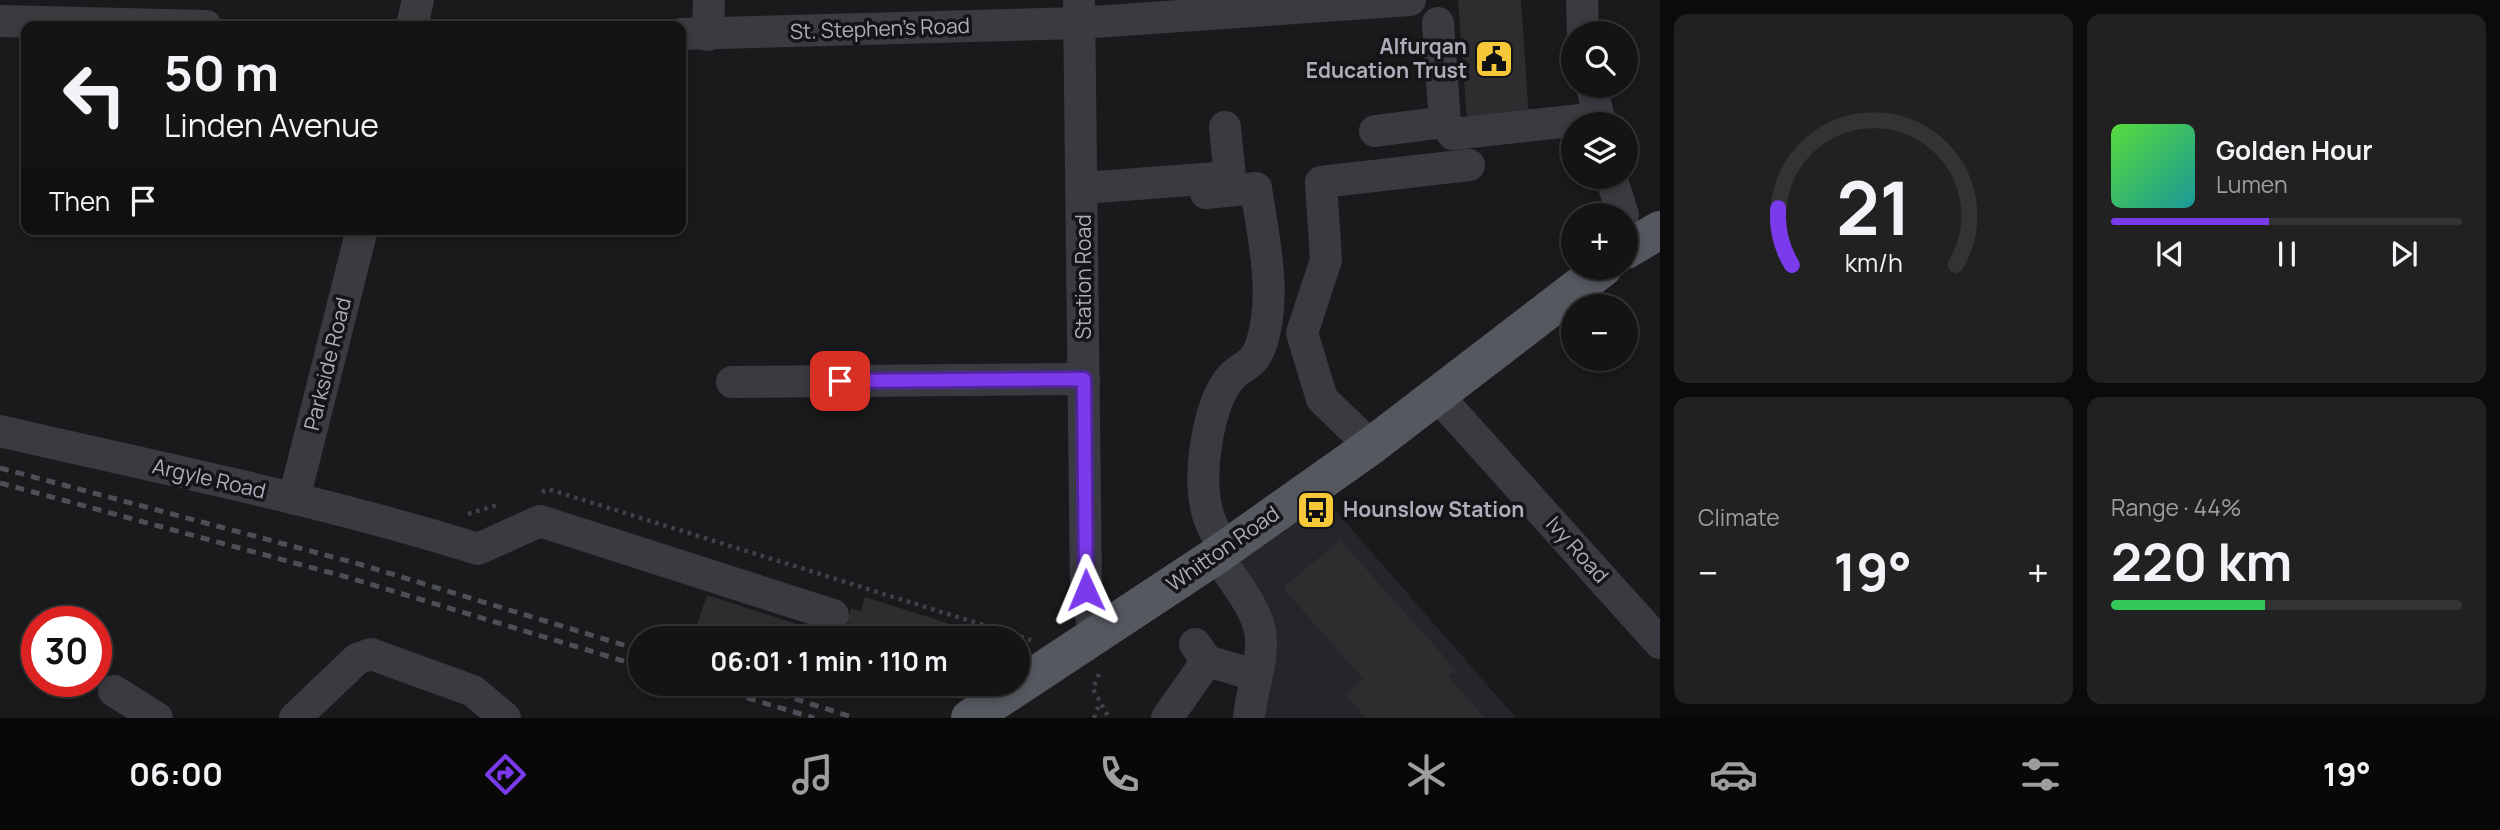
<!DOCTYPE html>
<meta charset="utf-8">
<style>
:root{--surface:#141415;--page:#212122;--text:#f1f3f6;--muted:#9d9ea0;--line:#333334;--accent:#7c3aed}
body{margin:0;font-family:Manrope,sans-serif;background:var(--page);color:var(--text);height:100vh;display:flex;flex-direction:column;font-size:26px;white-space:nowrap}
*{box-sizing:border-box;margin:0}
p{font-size:23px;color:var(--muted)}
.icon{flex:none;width:38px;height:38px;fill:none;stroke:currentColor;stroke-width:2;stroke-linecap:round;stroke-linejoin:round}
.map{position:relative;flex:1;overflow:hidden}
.details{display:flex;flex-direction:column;gap:14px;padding:14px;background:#0b0b0c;width:840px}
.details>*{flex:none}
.banner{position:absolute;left:21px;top:21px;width:665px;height:214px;border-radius:14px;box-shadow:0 4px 10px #0003,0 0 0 2px var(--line);background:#141415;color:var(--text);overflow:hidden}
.controls{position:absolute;left:1561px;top:21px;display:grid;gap:14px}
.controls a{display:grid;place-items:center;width:77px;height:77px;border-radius:50%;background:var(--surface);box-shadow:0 4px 10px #0003,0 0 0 2px var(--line);font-size:35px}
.speed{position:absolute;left:21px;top:606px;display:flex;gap:14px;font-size:35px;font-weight:700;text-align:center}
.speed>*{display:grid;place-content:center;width:91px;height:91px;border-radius:50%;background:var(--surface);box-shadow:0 4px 10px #0003,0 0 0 2px var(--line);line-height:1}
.speed .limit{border:10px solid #d22;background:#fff;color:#111}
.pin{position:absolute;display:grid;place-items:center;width:60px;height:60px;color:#fff;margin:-30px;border-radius:14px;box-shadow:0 4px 10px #0006}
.me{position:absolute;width:77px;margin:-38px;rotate:359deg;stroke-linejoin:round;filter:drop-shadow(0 0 5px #0008)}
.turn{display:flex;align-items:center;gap:24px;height:147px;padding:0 28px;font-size:32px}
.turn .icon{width:91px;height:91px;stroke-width:2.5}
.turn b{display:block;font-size:49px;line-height:60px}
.then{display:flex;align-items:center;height:66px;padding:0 28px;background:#0003;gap:14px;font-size:26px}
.big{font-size:52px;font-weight:700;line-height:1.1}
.details .card{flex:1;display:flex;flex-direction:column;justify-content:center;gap:10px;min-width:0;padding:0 24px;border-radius:14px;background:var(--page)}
.details .dial{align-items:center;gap:0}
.dial svg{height:182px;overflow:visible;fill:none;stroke:var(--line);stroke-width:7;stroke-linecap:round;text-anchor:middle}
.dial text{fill:var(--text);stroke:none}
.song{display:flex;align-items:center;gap:21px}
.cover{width:84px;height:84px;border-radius:10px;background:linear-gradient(135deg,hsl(110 70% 55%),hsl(180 70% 35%))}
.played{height:7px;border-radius:4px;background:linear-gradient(90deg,var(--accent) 45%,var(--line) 45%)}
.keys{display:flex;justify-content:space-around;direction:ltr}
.heat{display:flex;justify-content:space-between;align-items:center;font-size:38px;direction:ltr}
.charge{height:10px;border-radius:5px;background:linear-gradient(90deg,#34c759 44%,var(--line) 0)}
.details .tiles{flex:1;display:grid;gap:14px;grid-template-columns:repeat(2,1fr)}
.trip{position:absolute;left:628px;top:626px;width:402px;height:70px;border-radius:35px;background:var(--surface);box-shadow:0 4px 10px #0003,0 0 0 2px var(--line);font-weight:700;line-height:70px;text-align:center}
.tab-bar{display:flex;height:112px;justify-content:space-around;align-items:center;background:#080808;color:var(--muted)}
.tab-bar .icon{width:49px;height:49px}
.tab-bar .on{color:var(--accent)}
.tab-bar b{font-size:32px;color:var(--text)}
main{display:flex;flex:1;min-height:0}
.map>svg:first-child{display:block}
</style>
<main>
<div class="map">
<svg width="1660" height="718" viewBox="0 0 1660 718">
<rect width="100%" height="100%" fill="#1a1a1c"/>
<polygon fill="#262529" points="1314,486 1516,718 1249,718 1259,658 1217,555"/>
<g fill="#2d2d30">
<polygon points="1458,0 1521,0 1529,118 1467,122"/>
<polygon points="1340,540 1456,670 1448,676 1485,718 1366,718 1345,694 1363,679 1283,588"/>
<polygon points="707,595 821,632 819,639 720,639 695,631"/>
<polygon points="865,597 966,629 963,639 898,639 847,623 851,608 861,611"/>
</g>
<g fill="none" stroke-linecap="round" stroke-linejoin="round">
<g stroke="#404248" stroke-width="4.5" stroke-dasharray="3.5 5" stroke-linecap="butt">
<polyline points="542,492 548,489 1031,640"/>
<polyline points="468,514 500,504"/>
<polyline points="1099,674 1093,689 1109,718"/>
<polyline points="1094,718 1099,705"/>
</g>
<g stroke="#3a3b41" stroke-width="32">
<polyline points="1079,0 1086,590 1095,637"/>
<polyline points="1582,0 1583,33"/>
<polyline points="0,21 206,26"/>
<polyline points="1438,23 1445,122"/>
<polyline points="412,26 418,0"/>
<polyline points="681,34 1079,23 1410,0"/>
<polyline points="708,35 709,0"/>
<polyline points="1592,86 1600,124"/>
<polyline points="1375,131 1445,122 1453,134 1599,118"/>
<polyline points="1611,177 1623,215"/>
<polyline points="1083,188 1230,177 1225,127"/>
<path d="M 1206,193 L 1256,188 C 1263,237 1277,292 1262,342 C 1253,370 1241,363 1228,381 C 1207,410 1198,476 1207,511 C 1210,524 1218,537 1224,550"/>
<polyline points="732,382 1084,379"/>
<polyline points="1437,395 1660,643"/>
<path d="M 0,431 C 160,468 321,500 478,549 L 540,521 L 833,615"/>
<polyline points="1371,446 1322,399 1302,333 1326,260 1321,182 1469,165"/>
<polyline points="294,499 362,229"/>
<path d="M 1217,555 C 1231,578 1255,605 1260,631 C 1265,658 1251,691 1249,718"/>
<polyline points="1195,644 1207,661 1255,675"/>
<polyline points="114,691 157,718"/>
<polyline points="295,718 357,659 371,654 473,691 505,718"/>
<polyline points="1167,718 1207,661"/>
</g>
<g stroke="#565860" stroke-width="38">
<polyline points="1626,250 1660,230"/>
<polyline points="970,718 1217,555 1371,446 1603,268"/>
</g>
<g stroke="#4d4f56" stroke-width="5" stroke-dasharray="9 7" stroke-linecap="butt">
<polyline points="0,468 359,564 640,650"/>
<polyline points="0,483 350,578 640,666"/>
<polyline points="701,684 814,718"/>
<polyline points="749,684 855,718"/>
</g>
</g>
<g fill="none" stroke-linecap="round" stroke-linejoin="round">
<defs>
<polyline id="route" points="840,381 1084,379 1086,590"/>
</defs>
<use href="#route" stroke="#51269a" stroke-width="18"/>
<use href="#route" stroke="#7c3aed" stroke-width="12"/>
</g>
<defs>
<symbol id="civic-square" viewBox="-11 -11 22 22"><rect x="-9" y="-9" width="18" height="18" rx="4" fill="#f5c739" stroke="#151417"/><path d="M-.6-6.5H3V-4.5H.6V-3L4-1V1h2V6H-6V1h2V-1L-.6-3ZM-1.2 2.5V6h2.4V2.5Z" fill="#111"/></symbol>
<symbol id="bus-square" viewBox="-11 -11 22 22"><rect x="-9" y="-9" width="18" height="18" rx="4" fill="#f5c739" stroke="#151417"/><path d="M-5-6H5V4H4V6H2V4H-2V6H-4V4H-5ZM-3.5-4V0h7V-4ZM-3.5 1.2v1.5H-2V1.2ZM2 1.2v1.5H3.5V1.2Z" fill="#111"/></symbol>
</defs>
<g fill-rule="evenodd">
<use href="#civic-square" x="1472" y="37" width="44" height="44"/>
<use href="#bus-square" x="1294" y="488" width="44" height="44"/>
</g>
<g text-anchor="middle" stroke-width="7" stroke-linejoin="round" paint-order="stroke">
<g font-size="21" fill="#acafbb" stroke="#151417">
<text transform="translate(880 29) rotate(-2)" y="7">St. Stephen's Road</text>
<text transform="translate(1084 277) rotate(-90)" y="7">Station Road</text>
<text transform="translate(328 364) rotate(-76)" y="7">Parkside Road</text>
<text transform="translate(209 479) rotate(13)" y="7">Argyle Road</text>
<text transform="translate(1223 549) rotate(-35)" y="7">Whitton Road</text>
<text transform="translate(1577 550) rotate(48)" y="7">Ivy Road</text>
</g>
<g font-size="21" font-weight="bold" fill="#acafbb" stroke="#151417" text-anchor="end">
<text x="1467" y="54">Alfurqan<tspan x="1467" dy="24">Education Trust</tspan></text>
<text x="1343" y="517" text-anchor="start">Hounslow Station</text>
</g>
</g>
</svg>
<div class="controls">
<a><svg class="icon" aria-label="search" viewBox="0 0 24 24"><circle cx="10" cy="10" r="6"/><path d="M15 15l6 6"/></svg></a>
<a><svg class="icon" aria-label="layers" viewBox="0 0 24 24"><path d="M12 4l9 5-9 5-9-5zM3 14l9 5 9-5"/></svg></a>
<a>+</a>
<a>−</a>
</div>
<div class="speed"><div class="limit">30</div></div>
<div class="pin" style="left:840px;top:381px;background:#d93025"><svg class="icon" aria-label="arrive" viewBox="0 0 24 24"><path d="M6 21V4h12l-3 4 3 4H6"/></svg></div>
<svg class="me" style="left:1086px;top:590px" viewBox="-20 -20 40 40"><path d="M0-17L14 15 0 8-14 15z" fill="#7c3aed" stroke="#fff" stroke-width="4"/></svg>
<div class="trip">06:01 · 1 min · 110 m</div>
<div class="banner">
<div class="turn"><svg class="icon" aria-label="left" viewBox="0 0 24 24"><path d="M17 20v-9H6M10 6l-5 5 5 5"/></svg><div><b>50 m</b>Linden Avenue</div></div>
<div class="then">Then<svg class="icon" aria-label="arrive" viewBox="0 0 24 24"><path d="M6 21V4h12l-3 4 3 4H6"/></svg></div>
</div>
</div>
<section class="details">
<div class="tiles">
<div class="card dial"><svg viewBox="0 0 100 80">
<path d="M14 69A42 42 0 1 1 86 69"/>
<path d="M14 69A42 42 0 0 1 8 44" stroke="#7c3aed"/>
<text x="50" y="56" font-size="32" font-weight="700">21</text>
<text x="50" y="72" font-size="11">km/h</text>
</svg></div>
<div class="card">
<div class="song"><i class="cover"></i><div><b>Golden Hour</b><p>Lumen</p></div></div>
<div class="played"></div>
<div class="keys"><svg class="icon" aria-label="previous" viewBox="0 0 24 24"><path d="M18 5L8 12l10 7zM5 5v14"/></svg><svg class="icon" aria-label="pause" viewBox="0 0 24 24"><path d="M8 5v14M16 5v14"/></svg><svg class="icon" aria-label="next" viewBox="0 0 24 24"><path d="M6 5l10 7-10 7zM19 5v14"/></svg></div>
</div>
<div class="card"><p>Climate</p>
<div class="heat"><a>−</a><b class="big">19°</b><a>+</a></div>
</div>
<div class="card"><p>Range · 44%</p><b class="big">220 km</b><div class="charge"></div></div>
</div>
</section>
</main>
<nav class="tab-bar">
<b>06:00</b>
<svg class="icon on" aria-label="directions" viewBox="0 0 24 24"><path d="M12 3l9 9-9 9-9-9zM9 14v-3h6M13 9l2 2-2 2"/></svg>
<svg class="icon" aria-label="music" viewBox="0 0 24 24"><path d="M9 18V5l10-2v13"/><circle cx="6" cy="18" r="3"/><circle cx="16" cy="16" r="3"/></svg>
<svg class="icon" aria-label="phone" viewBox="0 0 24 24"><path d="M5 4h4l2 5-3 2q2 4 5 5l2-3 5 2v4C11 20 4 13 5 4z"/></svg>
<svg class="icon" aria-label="climate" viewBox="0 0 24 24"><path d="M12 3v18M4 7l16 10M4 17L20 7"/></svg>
<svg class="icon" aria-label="car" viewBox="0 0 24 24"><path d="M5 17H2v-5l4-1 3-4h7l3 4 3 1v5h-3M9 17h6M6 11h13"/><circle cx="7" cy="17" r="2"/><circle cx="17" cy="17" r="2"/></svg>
<svg class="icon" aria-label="filters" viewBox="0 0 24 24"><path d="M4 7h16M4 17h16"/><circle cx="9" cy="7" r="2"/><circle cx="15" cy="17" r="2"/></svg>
<b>19°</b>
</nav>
